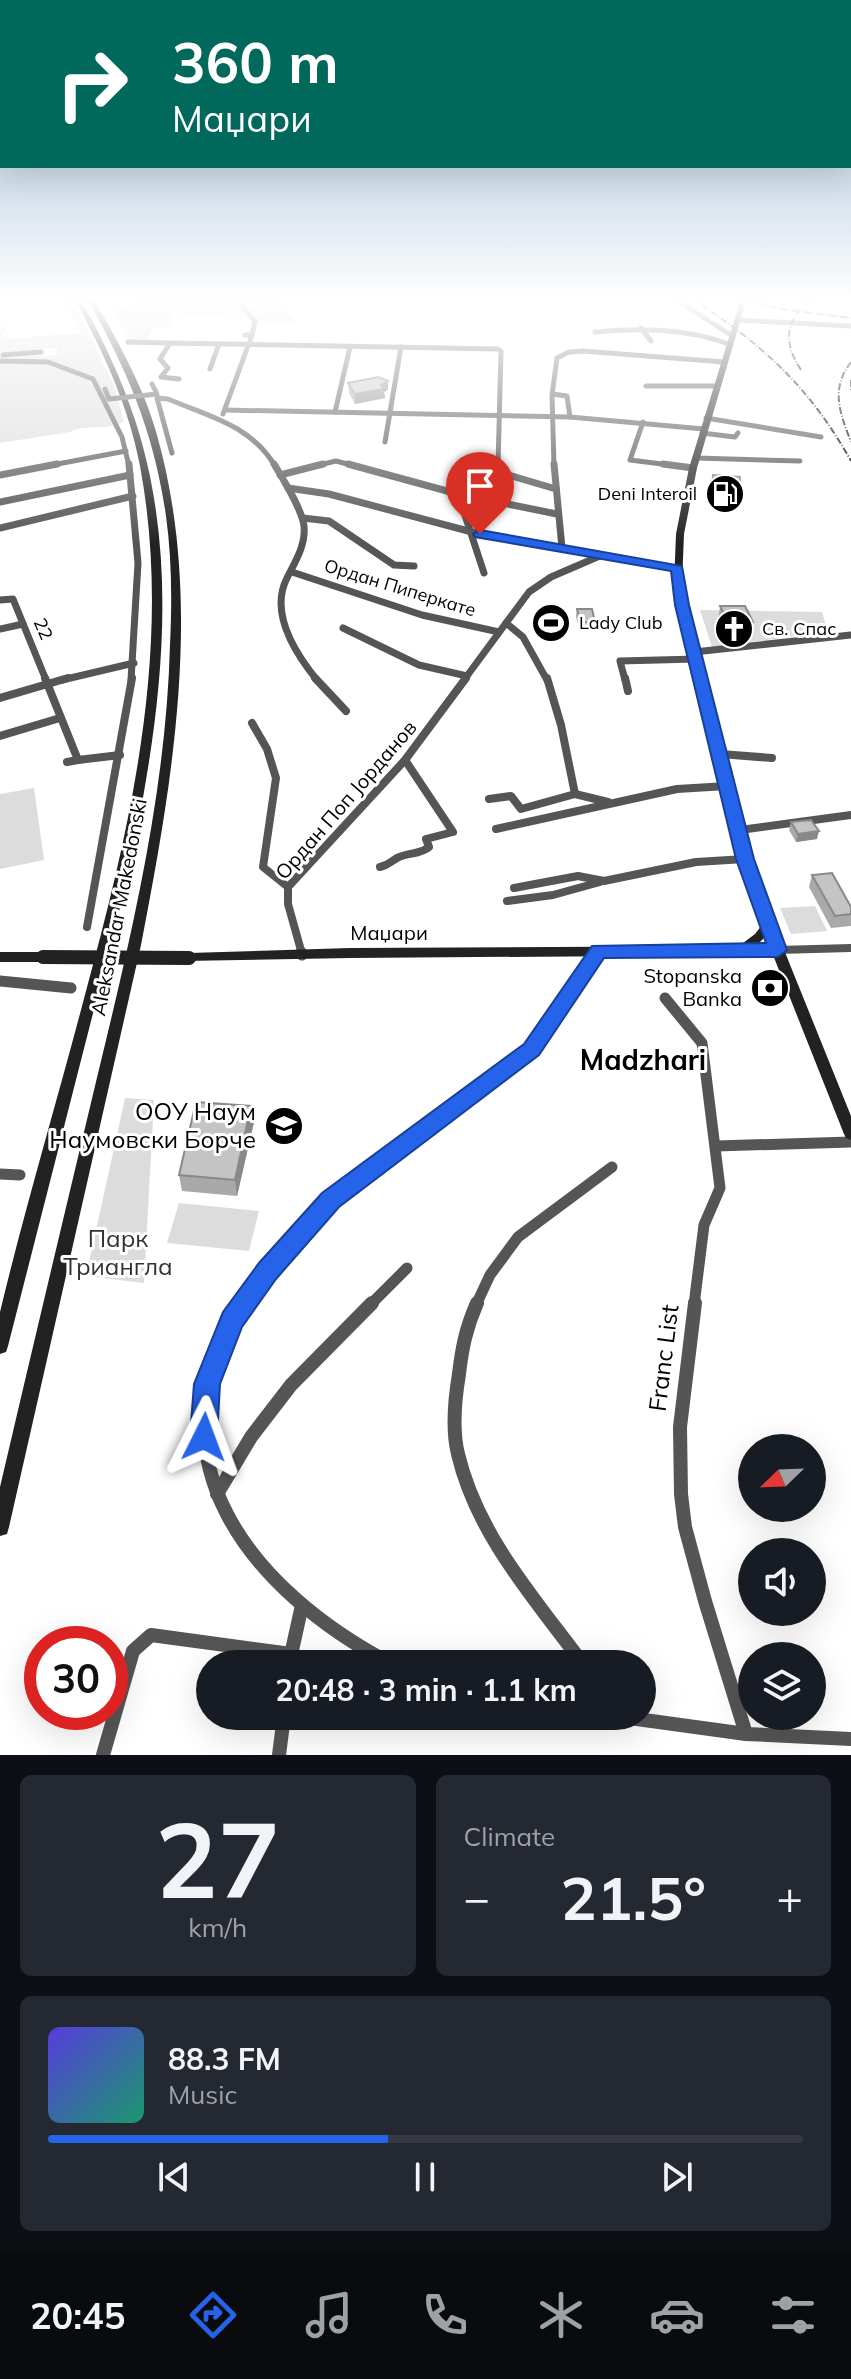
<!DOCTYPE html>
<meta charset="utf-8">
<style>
:root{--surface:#171b24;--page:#242831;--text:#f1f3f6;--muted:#9ea1a6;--line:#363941;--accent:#2563eb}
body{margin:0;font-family:Mulish,sans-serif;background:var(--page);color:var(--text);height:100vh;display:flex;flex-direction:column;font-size:30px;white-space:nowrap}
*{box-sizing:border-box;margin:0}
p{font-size:26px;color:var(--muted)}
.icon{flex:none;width:44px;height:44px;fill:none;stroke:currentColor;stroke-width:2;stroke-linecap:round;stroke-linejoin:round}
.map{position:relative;height:1755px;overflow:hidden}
.side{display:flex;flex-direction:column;gap:20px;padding:20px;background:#0d0f14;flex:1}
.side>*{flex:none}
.banner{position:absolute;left:0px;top:0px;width:852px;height:168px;box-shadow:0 8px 32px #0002;background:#00695c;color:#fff;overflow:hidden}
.needle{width:52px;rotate:247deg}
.controls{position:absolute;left:738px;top:1434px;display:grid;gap:16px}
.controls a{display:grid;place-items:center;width:88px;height:88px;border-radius:50%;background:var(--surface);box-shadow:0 8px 32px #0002;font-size:40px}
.speed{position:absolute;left:24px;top:1626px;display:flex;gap:16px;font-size:40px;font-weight:700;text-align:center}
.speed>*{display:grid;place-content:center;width:104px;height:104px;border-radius:50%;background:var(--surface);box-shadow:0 8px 32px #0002;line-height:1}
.speed .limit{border:12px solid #d22;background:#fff;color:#111}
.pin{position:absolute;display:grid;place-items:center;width:68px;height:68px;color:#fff;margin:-82px -34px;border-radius:50% 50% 50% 0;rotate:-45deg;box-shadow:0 0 8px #0007}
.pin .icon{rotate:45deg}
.me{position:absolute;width:88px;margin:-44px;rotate:3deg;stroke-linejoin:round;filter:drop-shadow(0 0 6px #0008)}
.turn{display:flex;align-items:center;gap:28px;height:168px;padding:0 40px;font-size:36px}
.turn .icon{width:104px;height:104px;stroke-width:2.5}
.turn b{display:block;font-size:56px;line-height:68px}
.big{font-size:60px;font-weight:700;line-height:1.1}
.side .tile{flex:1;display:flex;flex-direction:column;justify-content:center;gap:12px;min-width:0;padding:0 28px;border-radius:12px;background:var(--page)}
.side .dial{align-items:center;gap:0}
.dial b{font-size:104px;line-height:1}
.song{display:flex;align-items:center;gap:24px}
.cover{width:96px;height:96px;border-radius:12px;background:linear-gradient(135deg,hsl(250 70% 55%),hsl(160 70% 35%))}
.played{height:8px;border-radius:4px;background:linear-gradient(90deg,var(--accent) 45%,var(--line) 45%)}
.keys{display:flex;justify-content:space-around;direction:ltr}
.heat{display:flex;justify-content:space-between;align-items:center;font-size:44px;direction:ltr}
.side .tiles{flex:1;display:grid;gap:20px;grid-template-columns:1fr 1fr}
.tile:last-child{grid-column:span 2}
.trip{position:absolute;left:196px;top:1650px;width:460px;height:80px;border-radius:40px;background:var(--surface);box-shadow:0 8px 32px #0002;font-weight:700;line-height:80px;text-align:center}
.tabs{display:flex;height:128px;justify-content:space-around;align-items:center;background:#090b0e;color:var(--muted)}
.tabs .icon{width:56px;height:56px}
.tabs .active{color:var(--accent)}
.tabs b{font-size:36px;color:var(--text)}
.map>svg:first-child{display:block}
</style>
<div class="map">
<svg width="851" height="1755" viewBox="0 0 851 1755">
<rect width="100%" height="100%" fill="#fff"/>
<g fill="#dcdcdc">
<path d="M 64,298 L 72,298 L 115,388 L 124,422 C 106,431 82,424 70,432 L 0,443 L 0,357 L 57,355 L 57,348 L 0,353 L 0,330 L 7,324 L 1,339 L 80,333 Z"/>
<polygon points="129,298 278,298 299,325 177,313 167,322 174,327 153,327 146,342 131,345 114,310 135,308"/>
<polygon points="700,610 822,612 828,632 712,647"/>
<polygon points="34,788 44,860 0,869 0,794"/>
<polygon points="815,906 827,931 791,934 780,908"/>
<polygon points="125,1098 154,1100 144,1283 86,1276"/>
<polygon points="179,1203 259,1211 249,1251 167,1243"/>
</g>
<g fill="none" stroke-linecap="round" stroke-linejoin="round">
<g stroke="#555" stroke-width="5">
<polyline points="235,298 255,321 252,335"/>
<polyline points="673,298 731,335"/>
<polyline points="737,320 851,326"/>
<polyline points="641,328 651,341"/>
<path d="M 595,332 C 641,328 685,328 729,344"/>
<polyline points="128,342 170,343"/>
<polyline points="3,355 41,352"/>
<polyline points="0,361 48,362 93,379 122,437 129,466"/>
<polyline points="210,369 219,344"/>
<polyline points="179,379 161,377 168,368 160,359 170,343 498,349 501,351 498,466"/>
<polyline points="646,386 717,386"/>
<polyline points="553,394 567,396 570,417"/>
<polyline points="225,410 570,417 704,429"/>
<polyline points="335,412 350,347"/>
<polyline points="223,414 252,335 245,335"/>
<polyline points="706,418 821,437"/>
<polyline points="643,422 630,460 678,466"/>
<polyline points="702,433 735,437 738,433"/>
<polyline points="385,442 401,347"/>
<path d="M 172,453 L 157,398 L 168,399 C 208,416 251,425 275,466"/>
<polyline points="696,458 800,461"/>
<polyline points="47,466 126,451"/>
<polyline points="315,466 336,461 355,466"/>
<polyline points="554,466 552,395 557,358 569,352 583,351 724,362"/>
</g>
<g stroke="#555" stroke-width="7">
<polyline points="129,464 138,563 131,680"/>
<path d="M 274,464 C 283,479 302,509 304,526 C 306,545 295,562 287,578 C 269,613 295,653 317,680"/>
<polyline points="348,464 458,494 557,514"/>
<polyline points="498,464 498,472 556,489"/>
<polyline points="554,464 562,548"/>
<polyline points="663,464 693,468"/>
<polyline points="0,475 57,464"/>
<polyline points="280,475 323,464"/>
<polyline points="288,488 329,494 472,532 677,569"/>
<polyline points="458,494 484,573"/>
<polyline points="0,502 130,475"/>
<polyline points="303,518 329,521 394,565 414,566"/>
<polyline points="0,528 133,496"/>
<polyline points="292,572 422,615 499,632"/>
<polyline points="0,600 13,599 46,680"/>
<polyline points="506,623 523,637 547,680"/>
<polyline points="343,628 419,665 467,676"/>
<polyline points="0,629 23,624"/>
<polyline points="694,652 851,635"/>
<polyline points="62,680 134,663"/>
<polyline points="464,680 529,592 551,577 602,555"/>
<polyline points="625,680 620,661 696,659"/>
</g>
<g stroke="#555" stroke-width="8">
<polyline points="45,678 78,760 67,762"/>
<polyline points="315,678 346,711"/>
<polyline points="547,678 561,725 575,794"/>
<polyline points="625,678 628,691"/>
<polyline points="0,698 68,678"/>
<polyline points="252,723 267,749 276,778 263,867 288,887"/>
<polyline points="0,736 60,718"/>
<polyline points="720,754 772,758"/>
<polyline points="78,760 120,755"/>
<polyline points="489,799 511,796 521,809 575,794 608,802"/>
<polyline points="496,829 677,789 727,786"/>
<polyline points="740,830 851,815"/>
<path d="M 380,867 C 389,865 390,862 397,858 C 408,852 420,855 429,847 L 426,839 L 453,832 L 405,760"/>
<polyline points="514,888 578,876 604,881 696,862 745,859"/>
<polyline points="507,901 553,895 600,882"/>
<polyline points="87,927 132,678"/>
<polyline points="778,950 851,948"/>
<polyline points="302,954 288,904 288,887 405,760 466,678"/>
<polyline points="597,954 599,951"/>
</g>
<g stroke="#555" stroke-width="11">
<polyline points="301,952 302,955"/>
<polyline points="0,981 71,988"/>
<polyline points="665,998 702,1043 720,1188 704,1225 694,1305"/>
<polyline points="716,1146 851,1142"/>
<polyline points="0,1174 20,1175"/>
<polyline points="243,1305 295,1236 332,1199 483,1090 530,1050 598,952"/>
<polyline points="370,1305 407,1268"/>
<polyline points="476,1305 490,1275 518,1237 612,1167"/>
</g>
<g stroke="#555" stroke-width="14">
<path d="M 244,1303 C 142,1458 252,1591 391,1664"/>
<path d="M 477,1303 C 466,1328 462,1348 459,1374 C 455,1398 452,1430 458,1454 C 477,1535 535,1599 583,1664"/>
<polyline points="695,1303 680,1427 681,1494 685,1527 705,1601 746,1734"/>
<polyline points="217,1494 251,1437 291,1385 372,1303"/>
<polyline points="289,1664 302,1605"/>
<polyline points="615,1716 746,1734 851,1739"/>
<polyline points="103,1755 133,1651 151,1635 291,1654"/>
<polyline points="279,1755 284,1716"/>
</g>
<g fill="#222" fill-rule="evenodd">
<path d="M 74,298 L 80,298 C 106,345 128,392 142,443 C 182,589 156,744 125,888 L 8,1346 L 6,1352 L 0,1354 L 0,1312 C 26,1204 58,1098 86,991 C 132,821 173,643 140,466 C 129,407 103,351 74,298 Z"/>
<path d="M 87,298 L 93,298 C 118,342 144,387 157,435 C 204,602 173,779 141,945 L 9,1527 L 7,1534 L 0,1536 L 0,1487 C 31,1354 63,1220 95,1086 C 130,941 166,795 170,645 C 172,603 172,559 166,516 C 154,432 128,372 87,298 Z"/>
<path d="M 741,298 L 747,298 L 697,468 L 684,534 L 682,584 L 751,859 L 774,925 L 851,1116 L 851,1140 L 846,1138 L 844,1134 L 773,955 L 350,958 L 184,961 L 183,958 L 184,955 L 189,953 L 350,948 L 739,946 L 755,934 L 762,925 L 739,859 L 674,584 L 676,534 L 689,468 ZM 766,936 L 770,946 L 756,946 Z"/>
<polygon points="0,952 43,952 48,954 49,957 48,960 43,962 0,962"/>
</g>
<g stroke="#000" stroke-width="2" stroke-dasharray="7 2 1 2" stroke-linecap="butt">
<path d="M 691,298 C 762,344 809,386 851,461"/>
<polyline points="734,298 788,310 851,318"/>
<path d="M 851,362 C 830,389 840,413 851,442"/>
<path d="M 801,370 C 782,341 785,318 814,298"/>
<polyline points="851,380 851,392"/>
</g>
<polyline stroke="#555" stroke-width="5" points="105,389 109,399 157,394 152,384"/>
<polyline stroke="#222" stroke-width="14" points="43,957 189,958"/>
</g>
<g fill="#a9a9a9">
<polygon points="388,381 388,390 384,392 385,398 355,404 349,393 348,383"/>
<polygon points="713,475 740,485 738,496 732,495 731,504 710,502"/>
<polygon points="720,606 753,622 751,636 725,638 718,621"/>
<polygon points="577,609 595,622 595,629 580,630 576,617"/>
<polygon points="791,822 817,839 796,842 789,830"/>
<polygon points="812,875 851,907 851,926 831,928 809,887"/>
<polygon points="251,1106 254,1122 237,1196 182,1191 179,1175"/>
</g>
<g fill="#898989">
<polygon points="388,381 388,390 384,392 385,398 355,404 355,394 381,385"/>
<polygon points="819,831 817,839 796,842 798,834"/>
<polygon points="251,1106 254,1122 237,1196 235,1180"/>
</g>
<g fill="#c4c4c4" stroke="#898989" stroke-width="2">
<polygon points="378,377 388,381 381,385 384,389 355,394 348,383"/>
<polygon points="713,475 740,477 740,485 733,485 733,494 712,492"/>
<polygon points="720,606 745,606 753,622 728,622"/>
<polygon points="577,609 592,609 595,622 580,622"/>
<polygon points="811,820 819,831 798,834 791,822"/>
<polygon points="832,873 851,907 851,914 835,916 812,875"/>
<polygon points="196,1102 251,1106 235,1180 179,1175"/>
</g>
<linearGradient id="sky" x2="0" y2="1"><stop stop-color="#8cadcc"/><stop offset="0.55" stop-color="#fff"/><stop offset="1" stop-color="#fff" stop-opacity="0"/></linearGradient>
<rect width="851" height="544" fill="url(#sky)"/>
<polygon fill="#2563eb" stroke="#184099" stroke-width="2" points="480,530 682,566 689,605 754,859 787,950 778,957 604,958 539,1055 339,1207 276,1279 242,1327 220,1384 217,1437 213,1446 204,1450 194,1446 190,1437 194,1384 223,1312 259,1263 322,1193 524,1044 592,946 766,943 736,859 675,605 671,571 475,537 473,534"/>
<defs>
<symbol id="fuel-disc" viewBox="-11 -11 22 22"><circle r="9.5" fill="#000" stroke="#fff"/><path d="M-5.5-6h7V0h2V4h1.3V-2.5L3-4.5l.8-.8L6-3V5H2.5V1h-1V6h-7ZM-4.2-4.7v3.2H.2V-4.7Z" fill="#fff"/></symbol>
<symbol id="stadium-disc" viewBox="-11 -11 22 22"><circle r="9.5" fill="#000" stroke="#fff"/><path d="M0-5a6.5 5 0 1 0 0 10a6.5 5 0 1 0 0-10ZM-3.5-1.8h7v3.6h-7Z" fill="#fff"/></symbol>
<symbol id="church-disc" viewBox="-11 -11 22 22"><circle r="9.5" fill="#000" stroke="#fff"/><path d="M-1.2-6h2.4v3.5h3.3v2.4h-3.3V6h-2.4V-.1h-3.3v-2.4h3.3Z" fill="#fff"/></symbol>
<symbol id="bank-disc" viewBox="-11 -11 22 22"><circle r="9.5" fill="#000" stroke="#fff"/><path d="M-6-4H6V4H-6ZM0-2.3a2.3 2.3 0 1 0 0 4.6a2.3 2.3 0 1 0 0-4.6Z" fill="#fff"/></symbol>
<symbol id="school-disc" viewBox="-11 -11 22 22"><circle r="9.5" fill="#000" stroke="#fff"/><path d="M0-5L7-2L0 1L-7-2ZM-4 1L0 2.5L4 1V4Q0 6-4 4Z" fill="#fff"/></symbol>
</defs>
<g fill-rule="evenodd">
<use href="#fuel-disc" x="703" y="472" width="44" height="44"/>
<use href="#stadium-disc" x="529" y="601" width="44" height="44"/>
<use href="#church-disc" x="712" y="607" width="44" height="44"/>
<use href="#bank-disc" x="748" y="966" width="44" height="44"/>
<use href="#school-disc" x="262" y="1104" width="44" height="44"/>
</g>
<g text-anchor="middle" stroke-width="6" stroke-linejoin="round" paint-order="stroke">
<g font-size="18" fill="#000" stroke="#fff" text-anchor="start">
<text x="697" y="500" text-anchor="end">Deni Interoil</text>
<text x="579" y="629">Lady Club</text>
<text x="762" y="635">Св. Спас</text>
</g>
<g font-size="18" fill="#000" stroke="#fff">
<text transform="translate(400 588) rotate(17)" y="6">Ордан Пиперкате</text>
<text transform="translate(43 629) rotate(67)" y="6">22</text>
</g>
<g font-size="20" fill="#000" stroke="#fff">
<text transform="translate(346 800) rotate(-49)" y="7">Ордан Поп Јорданов</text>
<text transform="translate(119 907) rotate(-79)" y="7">Aleksandar Makedonski</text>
<text x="389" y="940">Маџари</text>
</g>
<g font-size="20" fill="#000" stroke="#fff" text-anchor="end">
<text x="742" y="983">Stopanska<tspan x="742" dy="23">Banka</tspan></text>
</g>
<g font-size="24" fill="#000" stroke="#fff" text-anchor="end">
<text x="256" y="1120">ООУ Наум<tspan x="256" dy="28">Наумовски Борче</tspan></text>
</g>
<g font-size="24" fill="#333" stroke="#fff">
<text x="118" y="1247">Парк<tspan x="118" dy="28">Триангла</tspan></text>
</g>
<g font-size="24" fill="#000" stroke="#fff">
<text transform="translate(664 1358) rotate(-83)" y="8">Franc List</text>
</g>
<g font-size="28" font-weight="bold" fill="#000" stroke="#fff">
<text x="643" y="1070">Madzhari</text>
</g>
</g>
</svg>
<div class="controls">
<a><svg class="needle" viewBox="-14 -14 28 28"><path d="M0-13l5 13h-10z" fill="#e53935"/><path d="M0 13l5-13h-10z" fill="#9ea1a6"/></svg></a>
<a><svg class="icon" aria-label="sound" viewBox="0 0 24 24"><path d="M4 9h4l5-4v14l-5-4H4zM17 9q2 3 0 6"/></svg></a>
<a><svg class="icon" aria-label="layers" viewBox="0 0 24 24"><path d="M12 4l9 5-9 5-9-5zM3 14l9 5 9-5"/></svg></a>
</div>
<div class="speed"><div class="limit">30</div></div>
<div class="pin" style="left:480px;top:534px;background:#d93025"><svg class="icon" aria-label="arrive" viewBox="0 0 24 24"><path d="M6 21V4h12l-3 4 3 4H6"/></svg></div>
<svg class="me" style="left:204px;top:1437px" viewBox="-20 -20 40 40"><path d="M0-17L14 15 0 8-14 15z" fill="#2563eb" stroke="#fff" stroke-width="4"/></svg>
<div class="trip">20:48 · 3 min · 1.1 km</div>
<div class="banner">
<div class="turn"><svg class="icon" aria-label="right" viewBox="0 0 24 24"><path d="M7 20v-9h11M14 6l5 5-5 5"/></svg><div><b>360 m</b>Маџари</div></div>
</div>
</div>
<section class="side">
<div class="tiles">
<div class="tile dial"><b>27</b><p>km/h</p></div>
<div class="tile"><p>Climate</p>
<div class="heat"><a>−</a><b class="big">21.5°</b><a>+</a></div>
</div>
<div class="tile">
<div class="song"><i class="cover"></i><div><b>88.3 FM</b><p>Music</p></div></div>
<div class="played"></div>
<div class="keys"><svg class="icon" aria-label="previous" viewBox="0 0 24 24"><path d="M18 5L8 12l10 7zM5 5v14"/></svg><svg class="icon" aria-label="pause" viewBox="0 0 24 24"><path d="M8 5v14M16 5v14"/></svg><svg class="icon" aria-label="next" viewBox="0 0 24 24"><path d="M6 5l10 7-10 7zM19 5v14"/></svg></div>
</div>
</div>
</section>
<nav class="tabs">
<b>20:45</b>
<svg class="icon active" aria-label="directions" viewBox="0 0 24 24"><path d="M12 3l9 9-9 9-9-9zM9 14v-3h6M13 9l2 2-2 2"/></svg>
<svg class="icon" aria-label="music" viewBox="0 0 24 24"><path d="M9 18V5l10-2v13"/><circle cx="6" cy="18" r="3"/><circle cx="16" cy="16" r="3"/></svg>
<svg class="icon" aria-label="phone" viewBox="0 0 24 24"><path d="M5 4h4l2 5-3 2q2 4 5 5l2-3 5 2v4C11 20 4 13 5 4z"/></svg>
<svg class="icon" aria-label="climate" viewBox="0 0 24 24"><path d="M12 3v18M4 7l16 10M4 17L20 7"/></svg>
<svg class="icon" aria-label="car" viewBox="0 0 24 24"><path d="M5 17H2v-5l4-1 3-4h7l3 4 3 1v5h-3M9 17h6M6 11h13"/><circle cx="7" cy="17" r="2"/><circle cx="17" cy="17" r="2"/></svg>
<svg class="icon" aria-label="filters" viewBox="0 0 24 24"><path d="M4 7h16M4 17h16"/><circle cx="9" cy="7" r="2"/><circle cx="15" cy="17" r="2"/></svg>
</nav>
